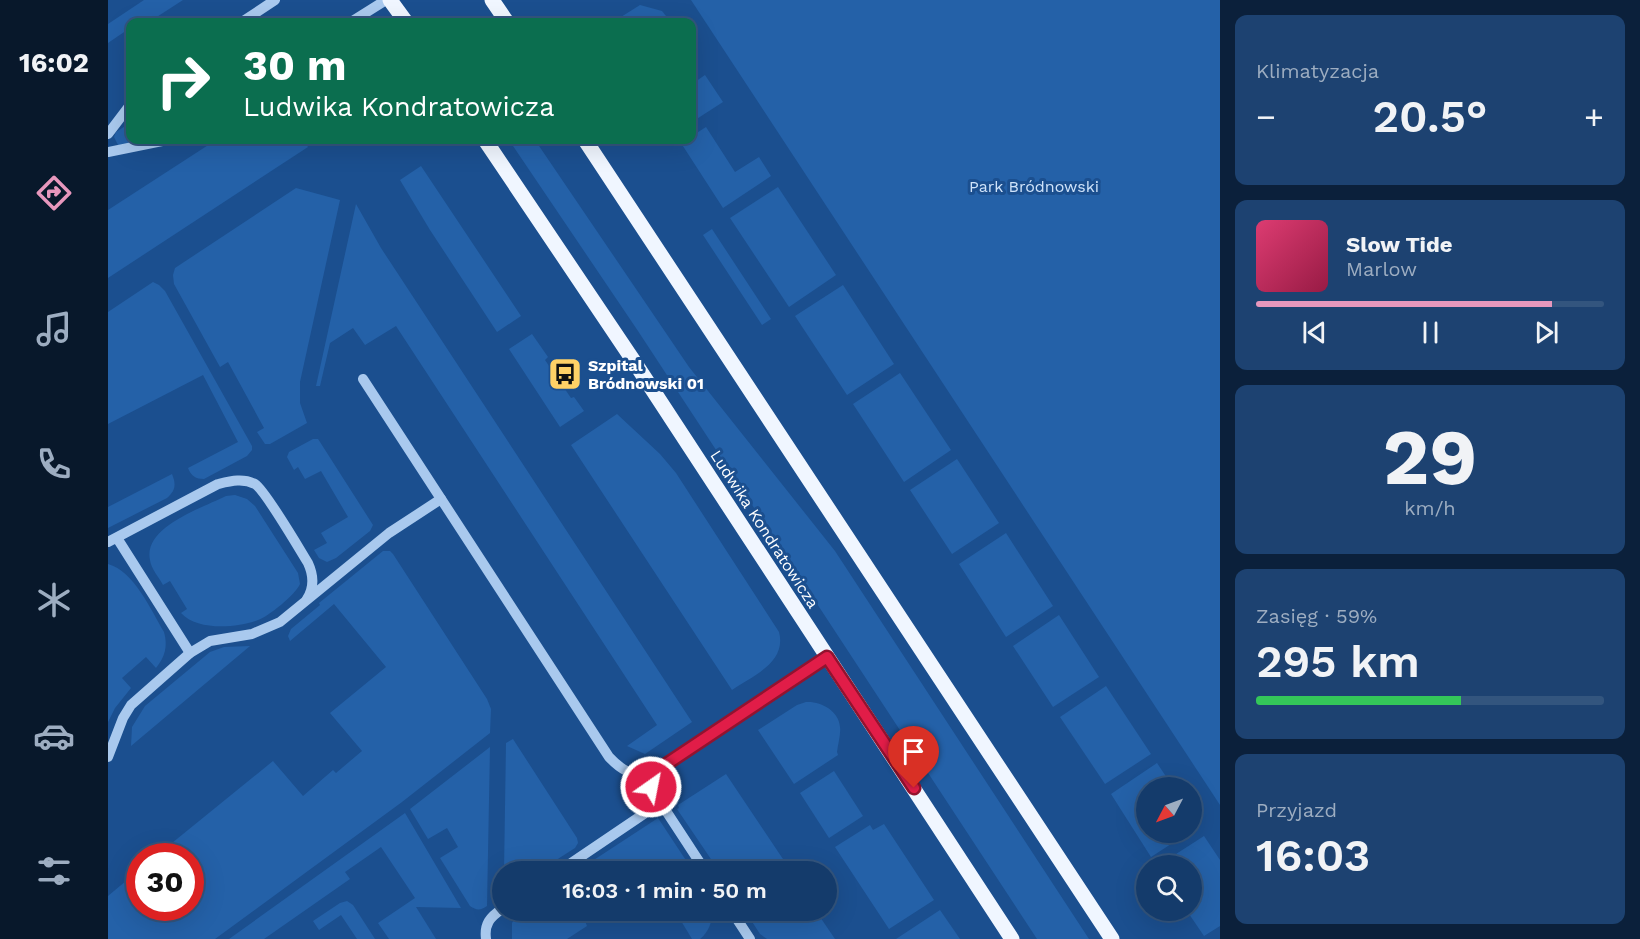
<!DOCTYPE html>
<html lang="pl">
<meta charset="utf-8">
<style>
:root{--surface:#143b6b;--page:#1d4271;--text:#f1f3f6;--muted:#9dadc1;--line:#33557e;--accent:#e797bd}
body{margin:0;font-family:"Work Sans",sans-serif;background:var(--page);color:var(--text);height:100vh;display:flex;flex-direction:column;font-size:22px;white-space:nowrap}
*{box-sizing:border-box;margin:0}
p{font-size:20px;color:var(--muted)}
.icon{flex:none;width:33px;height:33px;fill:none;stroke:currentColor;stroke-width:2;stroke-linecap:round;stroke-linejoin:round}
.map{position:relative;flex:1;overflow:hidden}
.side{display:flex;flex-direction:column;gap:15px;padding:15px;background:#0b203b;width:420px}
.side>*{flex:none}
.guide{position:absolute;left:18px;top:18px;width:570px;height:126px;border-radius:12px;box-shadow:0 6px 24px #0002,0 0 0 2px var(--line);background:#0b6e4f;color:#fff;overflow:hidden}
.needle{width:39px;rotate:229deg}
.buttons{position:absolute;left:1028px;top:777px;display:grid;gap:12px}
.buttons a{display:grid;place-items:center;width:66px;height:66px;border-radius:50%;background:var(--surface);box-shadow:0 6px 24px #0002,0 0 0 2px var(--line);font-size:30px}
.speed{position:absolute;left:18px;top:843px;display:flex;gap:12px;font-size:30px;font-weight:700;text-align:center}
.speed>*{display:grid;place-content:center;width:78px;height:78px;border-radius:50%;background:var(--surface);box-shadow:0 6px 24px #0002,0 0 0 2px var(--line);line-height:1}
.speed .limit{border:9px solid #d22;background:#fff;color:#111}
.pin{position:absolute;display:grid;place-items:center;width:51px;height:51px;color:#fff;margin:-62px -26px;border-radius:50% 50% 50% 0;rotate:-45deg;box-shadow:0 0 6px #0007}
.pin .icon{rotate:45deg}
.me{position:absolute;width:66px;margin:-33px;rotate:33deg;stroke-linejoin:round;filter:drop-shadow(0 0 4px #0008)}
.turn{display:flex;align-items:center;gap:21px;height:126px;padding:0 18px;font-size:27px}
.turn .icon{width:78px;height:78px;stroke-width:2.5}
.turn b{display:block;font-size:42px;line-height:51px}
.big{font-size:45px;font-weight:600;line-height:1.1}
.side .widget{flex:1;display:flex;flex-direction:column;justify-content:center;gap:9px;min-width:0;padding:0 21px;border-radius:12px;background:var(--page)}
.side .dial{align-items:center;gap:0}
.dial b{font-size:78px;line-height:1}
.song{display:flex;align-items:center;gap:18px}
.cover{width:72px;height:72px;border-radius:9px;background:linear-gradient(135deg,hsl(340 70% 55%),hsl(340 70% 35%))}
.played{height:6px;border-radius:3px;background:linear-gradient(90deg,var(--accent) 85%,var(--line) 85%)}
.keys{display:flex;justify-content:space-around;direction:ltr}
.heat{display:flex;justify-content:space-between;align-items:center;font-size:33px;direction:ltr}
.charge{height:9px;border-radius:4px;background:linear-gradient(90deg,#34c759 59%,var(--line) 0)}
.trip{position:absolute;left:384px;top:861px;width:345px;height:60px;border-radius:30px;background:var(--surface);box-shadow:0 6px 24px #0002,0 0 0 2px var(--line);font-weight:600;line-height:60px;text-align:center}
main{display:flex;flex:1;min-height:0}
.tabs{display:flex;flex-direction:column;width:108px;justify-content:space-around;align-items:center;background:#08182b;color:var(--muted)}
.tabs .icon{width:42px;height:42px}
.tabs .on{color:var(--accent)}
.tabs b{font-size:27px;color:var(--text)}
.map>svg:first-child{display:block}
</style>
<main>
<nav class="tabs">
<b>16:02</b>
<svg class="icon on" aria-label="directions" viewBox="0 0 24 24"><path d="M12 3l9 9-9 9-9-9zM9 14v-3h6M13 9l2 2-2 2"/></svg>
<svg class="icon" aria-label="music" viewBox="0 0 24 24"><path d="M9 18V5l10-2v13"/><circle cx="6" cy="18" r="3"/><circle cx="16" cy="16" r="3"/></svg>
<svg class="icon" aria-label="phone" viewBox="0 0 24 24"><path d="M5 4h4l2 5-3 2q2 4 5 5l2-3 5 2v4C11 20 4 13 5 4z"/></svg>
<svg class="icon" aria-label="climate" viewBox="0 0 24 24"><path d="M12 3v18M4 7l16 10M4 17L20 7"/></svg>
<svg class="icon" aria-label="car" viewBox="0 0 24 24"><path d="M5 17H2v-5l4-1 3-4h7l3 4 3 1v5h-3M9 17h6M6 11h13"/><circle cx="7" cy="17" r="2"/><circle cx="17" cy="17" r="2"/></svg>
<svg class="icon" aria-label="filters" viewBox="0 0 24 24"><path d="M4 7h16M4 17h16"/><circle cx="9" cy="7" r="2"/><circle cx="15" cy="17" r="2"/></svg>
</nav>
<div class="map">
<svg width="1112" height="939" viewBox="0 0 1112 939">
<rect width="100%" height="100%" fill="#1b4f8f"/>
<g fill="#2461a8">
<polygon points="36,0 75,0 41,22 38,18 31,22 22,22 22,28 0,43 0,24"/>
<polygon points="583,0 1112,0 1112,805"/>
<polygon points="532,5 554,11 558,16 549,22 505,22"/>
<polygon points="597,75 615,102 584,122 584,84"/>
<polygon points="22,123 22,140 26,140 18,145 10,145 6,137 8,132"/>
<polygon points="598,127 627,172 651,157 663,176 615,208 573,143 578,140 584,140 584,136"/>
<polygon points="108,140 195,140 200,147 0,278 0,210"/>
<polygon points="401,140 427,140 581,367 727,551 981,939 929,939 530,331"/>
<polygon points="313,166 413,316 389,332 322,230 292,180"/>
<polygon points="670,187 728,275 681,307 622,218"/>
<polygon points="188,188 232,200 192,382 192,403 199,423 162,444 157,444 149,432 156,428 120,362 112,367 66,284 65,275 67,268"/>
<polygon points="248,204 273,248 584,722 537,754 519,746 549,725 288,326 257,345 245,328 222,343 212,386 208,386"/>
<polygon points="604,229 663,319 654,325 595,235"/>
<path d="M 45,282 L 51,285 L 57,291 L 144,446 L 144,450 L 139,456 L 96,479 C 88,479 83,476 80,468 L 130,442 L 95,375 L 0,424 L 0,312 Z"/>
<polygon points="735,285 786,364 739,395 687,316"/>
<polygon points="424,334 440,357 437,360 463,398 466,397 476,411 452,427 401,349"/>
<polygon points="792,373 843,450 796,482 745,404"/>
<path d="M 509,414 L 552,454 L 568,473 L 671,632 C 679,662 645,676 624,690 L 463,445 Z"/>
<polygon points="205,439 210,439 212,442 265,525 262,531 228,558 219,562 211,558 206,550 219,543 213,533 240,517 213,471 197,479 190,467 186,470 179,457 181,452"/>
<polygon points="849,459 891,523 844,554 802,490"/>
<path d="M 64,474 C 68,484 68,490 59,498 L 0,528 L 0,507 Z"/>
<path d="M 127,495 L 139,499 L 147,506 L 190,573 L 192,584 C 188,594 160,617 150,620 C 129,628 89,631 73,613 L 79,609 L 62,581 L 55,585 C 51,577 43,569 42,560 C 35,527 94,508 118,496 Z"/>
<polygon points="898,533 945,606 898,637 851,564"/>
<polygon points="275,551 282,551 285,554 379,699 383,709 382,733 294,802 107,939 0,939 0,896 31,870 32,908 82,908 82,856 48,856 165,761 195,796 225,770 228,773 254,751 222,713 278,667 226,604 182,641 180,636 183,629 212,605 211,603"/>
<path d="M 0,564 C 26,571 43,610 56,632 C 60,646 57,657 48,668 L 38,657 L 14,678 L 23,688 L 7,708 L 0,722 Z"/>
<polygon points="951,615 991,677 945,707 905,646"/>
<polygon points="142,646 23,746 24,727 37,706 102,652 116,647"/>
<polygon points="998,686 1043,754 997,784 952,717"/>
<path d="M 698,702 C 713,701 731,711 732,727 C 733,734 730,744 729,752 L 730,755 L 686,784 L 650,730 L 689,705 Z"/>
<polygon points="405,739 469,838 470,843 467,848 431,871 396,871 398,743"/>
<path d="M 382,747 L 379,906 C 373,910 369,911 362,906 L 332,858 L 350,847 L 339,828 L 320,839 L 302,809 Z"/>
<polygon points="1049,763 1065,787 1038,788 1038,832 1080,833 1043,857 1003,794"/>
<polygon points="726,771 755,816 721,838 692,793"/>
<polygon points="618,774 683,871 611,871 569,809 571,808 570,805"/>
<polygon points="297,813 353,908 308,907 328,939 281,939 270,923 307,898 273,847 237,872 242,879 156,939 121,939"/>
<polygon points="550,818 585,871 469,871"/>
<polygon points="776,824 826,900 781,929 727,847 762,825 765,830"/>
<polygon points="1096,836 1112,860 1112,926 1096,936 1079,911 1083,910 1083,866 1051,865"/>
<polygon points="239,901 245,905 267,939 249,939 233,915 211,930 205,921 232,903"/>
<path d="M 568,910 L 605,911 C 604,921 601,932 592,939 L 584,939 L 567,911 Z"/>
<polygon points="832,910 852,939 788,939"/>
<polygon points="412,911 412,910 493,911 477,921 479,926 459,939 404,939 404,923"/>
<polygon points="637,911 708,911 727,939 659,939 652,934"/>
</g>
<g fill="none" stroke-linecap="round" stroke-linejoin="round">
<g stroke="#a9c9ee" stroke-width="10">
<polyline points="134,22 167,0"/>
<polyline points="243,22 278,0"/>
<polyline points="0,134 22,105"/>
<polyline points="0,152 59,140"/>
<path d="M 255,379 L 501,757 C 513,770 527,779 545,773 L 719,657"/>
<polyline points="9,538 82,653"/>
<path d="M 0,542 L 110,484 C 123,481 135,478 147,484 C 157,490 192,550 200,563 C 206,576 206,588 199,599"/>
<polyline points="0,757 15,718 23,705 82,653 102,641 144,634 172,622 281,533 333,499"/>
<polyline points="545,773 542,782 545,791 598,872"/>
<polyline points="450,872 552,803"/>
<polyline points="623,910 642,939"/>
<path d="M 378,939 C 376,924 382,917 394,909"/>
</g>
<g stroke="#f0f6ff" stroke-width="15">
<polyline points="282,0 298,22"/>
<polyline points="384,0 399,22"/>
<polyline points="377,140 527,363 904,939"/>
<polyline points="477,140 1004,939"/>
</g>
</g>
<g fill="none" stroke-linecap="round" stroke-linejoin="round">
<defs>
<polyline id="route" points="543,787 542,778 545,773 719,657 806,788"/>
</defs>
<use href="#route" stroke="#92132f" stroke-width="15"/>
<use href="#route" stroke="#e11d48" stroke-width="10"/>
</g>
<defs>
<symbol id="bus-square" viewBox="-11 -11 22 22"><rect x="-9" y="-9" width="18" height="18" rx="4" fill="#ffd166" stroke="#1b4f8f"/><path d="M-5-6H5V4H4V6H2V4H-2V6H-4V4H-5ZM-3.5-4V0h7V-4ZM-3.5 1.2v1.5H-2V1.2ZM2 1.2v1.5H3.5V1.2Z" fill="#111"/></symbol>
</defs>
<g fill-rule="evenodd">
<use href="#bus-square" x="438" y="355" width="38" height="38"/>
</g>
<g text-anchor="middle" stroke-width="6" stroke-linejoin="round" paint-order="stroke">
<g font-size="16" fill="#cfe3fa" stroke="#1b4f8f">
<text x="926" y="192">Park Bródnowski</text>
</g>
<g font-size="16" font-weight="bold" fill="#fff" stroke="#1b4f8f" text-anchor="start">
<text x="480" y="371">Szpital<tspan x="480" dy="18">Bródnowski 01</tspan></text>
</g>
<g font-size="16" fill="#fff" stroke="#1b4f8f">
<text transform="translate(657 529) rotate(57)" y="6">Ludwika Kondratowicza</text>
</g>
</g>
</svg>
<div class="buttons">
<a><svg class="needle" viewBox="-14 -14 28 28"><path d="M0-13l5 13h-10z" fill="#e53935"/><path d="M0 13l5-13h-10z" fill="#9dadc1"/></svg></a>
<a><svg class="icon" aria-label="search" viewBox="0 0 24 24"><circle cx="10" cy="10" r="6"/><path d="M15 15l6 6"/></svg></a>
</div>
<div class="speed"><div class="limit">30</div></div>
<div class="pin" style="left:806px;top:788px;background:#d93025"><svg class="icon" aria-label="arrive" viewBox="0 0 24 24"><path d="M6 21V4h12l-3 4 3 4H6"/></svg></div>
<svg class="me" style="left:543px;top:787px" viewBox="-20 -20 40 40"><circle r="17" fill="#e11d48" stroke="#fff" stroke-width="3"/><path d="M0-11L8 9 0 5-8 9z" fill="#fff"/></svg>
<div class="trip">16:03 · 1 min · 50 m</div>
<div class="guide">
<div class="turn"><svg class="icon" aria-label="right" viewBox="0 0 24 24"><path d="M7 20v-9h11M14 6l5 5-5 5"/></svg><div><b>30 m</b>Ludwika Kondratowicza</div></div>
</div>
</div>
<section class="side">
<div class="widget"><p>Klimatyzacja</p>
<div class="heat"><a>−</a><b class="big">20.5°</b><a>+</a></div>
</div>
<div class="widget">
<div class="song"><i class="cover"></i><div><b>Slow Tide</b><p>Marlow</p></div></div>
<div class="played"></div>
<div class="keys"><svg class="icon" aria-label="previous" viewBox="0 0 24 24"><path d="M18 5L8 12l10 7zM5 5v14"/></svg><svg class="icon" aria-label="pause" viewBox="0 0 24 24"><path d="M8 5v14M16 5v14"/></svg><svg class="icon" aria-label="next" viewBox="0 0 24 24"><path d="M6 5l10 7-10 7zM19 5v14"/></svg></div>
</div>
<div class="widget dial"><b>29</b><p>km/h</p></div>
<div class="widget"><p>Zasięg · 59%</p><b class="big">295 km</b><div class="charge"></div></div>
<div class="widget"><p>Przyjazd</p><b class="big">16:03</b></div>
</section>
</main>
